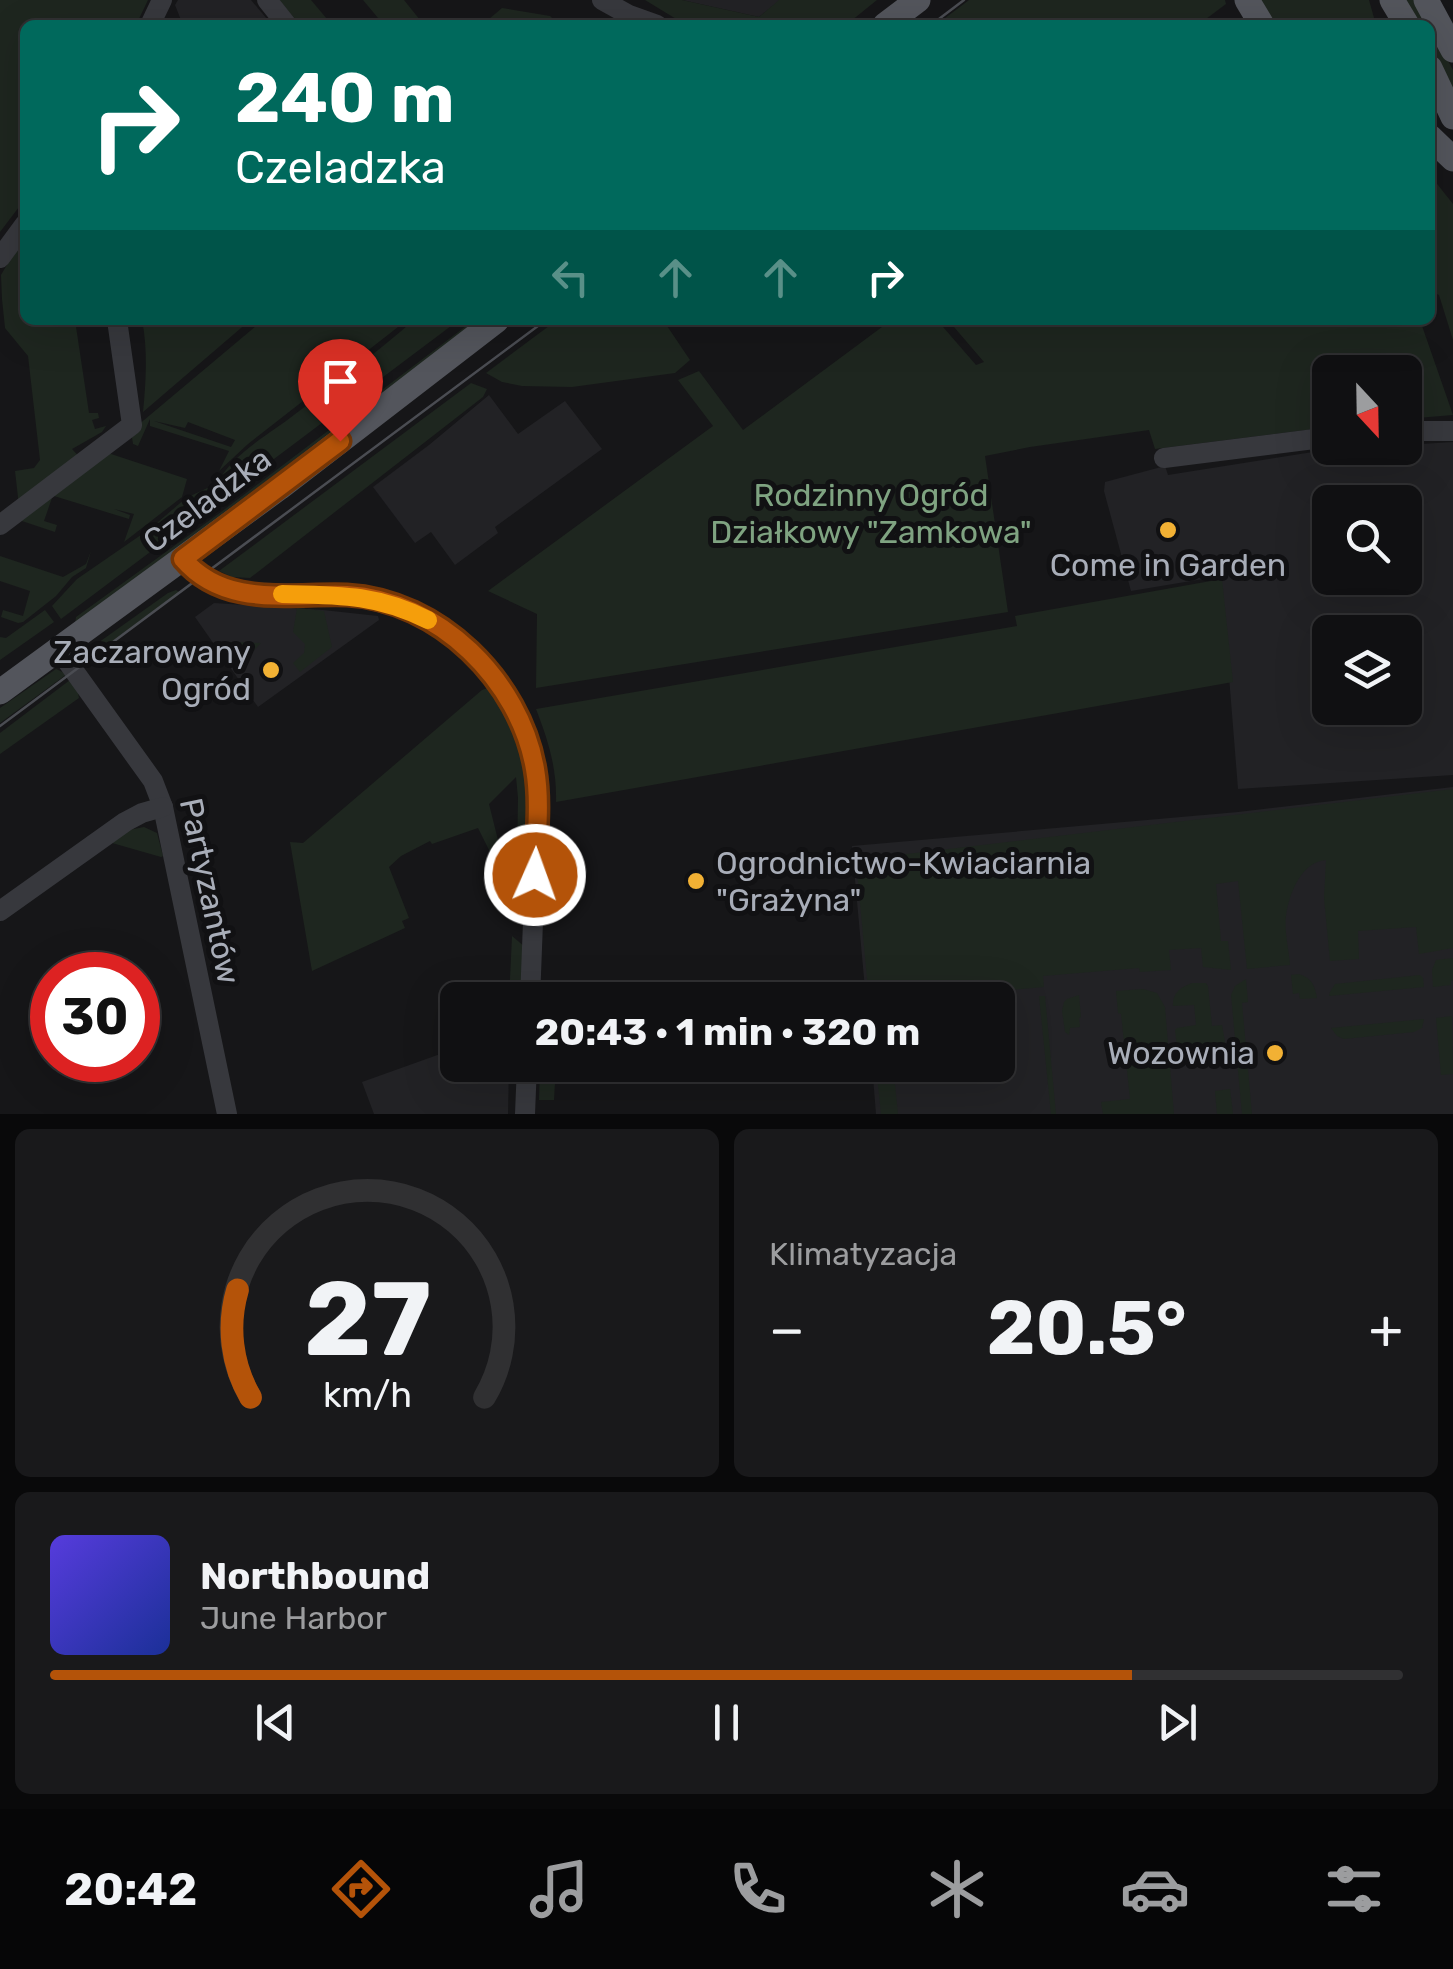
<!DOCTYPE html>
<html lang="pl">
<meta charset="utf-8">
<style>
:root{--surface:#101012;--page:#19191b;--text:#f1f3f6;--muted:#9c9d9f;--line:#303032;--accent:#b45309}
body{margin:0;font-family:Rubik,sans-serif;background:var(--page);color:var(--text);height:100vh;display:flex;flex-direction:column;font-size:38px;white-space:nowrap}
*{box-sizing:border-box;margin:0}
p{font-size:32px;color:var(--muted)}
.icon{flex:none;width:55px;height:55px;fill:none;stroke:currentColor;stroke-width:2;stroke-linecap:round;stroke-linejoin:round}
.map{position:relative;height:1114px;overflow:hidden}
.details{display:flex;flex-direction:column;gap:15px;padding:15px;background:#09090a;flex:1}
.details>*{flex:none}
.top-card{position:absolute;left:20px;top:20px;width:1415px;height:305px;border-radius:15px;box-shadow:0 10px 40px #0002,0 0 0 2px var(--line);background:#00695c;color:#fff;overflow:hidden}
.needle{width:65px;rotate:158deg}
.tools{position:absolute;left:1312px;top:355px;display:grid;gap:20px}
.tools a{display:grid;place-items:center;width:110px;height:110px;border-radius:15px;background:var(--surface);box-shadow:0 10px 40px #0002,0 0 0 2px var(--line);font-size:50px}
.speed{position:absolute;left:30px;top:952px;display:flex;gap:20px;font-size:50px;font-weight:700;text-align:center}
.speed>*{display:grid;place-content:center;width:130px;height:130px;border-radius:50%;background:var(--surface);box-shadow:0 10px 40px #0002,0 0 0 2px var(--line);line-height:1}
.speed .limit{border:15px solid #d22;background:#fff;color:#111}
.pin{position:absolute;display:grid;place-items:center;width:85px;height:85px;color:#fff;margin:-102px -42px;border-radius:50% 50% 50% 0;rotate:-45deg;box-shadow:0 0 10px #0007}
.pin .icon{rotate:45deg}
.me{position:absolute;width:110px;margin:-55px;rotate:2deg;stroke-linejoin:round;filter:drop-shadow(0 0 8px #0008)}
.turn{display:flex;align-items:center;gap:35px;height:210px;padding:0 50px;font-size:45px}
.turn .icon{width:130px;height:130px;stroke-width:2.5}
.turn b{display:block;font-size:70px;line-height:85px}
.lanes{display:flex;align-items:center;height:95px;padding:0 50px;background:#0003;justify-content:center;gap:50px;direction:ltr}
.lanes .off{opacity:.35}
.big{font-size:75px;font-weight:700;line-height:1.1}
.details .widget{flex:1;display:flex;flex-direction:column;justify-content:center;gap:15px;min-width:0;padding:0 35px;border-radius:15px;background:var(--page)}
.details .dial{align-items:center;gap:0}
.dial svg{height:260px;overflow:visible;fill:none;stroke:var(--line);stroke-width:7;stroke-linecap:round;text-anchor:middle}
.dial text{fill:var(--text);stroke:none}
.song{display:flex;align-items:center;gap:30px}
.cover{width:120px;height:120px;border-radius:15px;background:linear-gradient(135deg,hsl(250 70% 55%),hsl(230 70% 35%))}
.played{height:10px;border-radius:5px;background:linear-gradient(90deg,var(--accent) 80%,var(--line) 80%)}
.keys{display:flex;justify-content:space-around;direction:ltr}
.heat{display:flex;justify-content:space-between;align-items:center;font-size:55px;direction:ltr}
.details .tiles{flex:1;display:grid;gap:15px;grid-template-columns:1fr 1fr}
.widget:last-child{grid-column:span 2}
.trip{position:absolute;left:440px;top:982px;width:575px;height:100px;border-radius:15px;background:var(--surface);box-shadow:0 10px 40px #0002,0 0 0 2px var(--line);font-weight:700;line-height:100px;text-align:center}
.menu{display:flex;height:160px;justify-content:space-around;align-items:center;background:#060607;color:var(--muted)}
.menu .icon{width:70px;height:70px}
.menu .selected{color:var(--accent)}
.menu b{font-size:45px;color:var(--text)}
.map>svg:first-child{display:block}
</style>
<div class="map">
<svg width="1453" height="1114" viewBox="0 0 1453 1114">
<rect width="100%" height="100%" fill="#161618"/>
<g fill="#222225" fill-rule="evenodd">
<polygon points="178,0 251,0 272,25 183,25 175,5"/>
<polygon points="682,0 779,0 779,1 759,17"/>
<polygon points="489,395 518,434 565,401 602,449 495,527 498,533 455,565 431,532 415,543 373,487 429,445"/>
<path d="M 1453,442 L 1453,775 L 1238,789 L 1221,576 L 1131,591 L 1104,491 L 1105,482 L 1165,466 L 1168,475 L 1332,449 L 1405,448 L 1405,445 ZM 1330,502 L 1405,502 L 1405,578 L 1330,578 ZM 1330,632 L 1405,632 L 1405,708 L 1330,708 Z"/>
<polygon points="214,603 323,610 378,616 379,620 258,707 195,617"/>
<polygon points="1453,787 1453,1114 876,1114 872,1065 998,1065 998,1000 866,1000 852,846 1238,812"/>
<polygon points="457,1048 458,1065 509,1065 508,1114 374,1114 362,1082"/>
</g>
<g fill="#1e261f" fill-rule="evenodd">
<polygon points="0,0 148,0 136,25 25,25 25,199 0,232"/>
<polygon points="279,0 311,0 332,25 300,25"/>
<polygon points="363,0 404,0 424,25 384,25"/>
<polygon points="645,0 682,0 759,17 779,0 877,0 846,25 686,25"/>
<polygon points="969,0 1225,0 1226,4 1198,25 936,25"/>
<polygon points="1257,0 1369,0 1376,25 1272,25"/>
<polygon points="1404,0 1415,0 1453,70 1453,94 1430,45 1430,25 1420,25"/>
<polygon points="502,8 550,16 552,18 544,25 482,25"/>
<polygon points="1430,175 1453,204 1453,340 1439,295 1430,291"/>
<polygon points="25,234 25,320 75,320 89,413 98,413 99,418 92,420 95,429 106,426 102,432 72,449 82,460 19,506 15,471 34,468 40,460 28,356 5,328 2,299 1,275"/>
<path d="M 142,320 L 248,320 L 248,322 L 143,412 C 146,382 148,350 142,320 Z"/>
<path d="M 254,320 L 407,320 L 248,444 L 219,471 L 229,451 L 150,426 L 150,419 L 138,446 L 133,444 L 131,431 L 256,326 ZM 154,421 L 185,428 L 188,422 L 235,440 L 231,447 Z"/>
<path d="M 414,320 L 459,320 L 61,619 L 52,606 L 77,579 L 151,528 L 186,498 L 218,483 C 228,459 265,436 286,421 C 329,388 373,356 414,320 Z"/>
<polygon points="474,320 481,320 223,516 75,624 76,617 221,512"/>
<polygon points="557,320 663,320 690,360 675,373 572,387 522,386 502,382 486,373"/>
<polygon points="884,320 937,320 976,365 984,362 948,320 1420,320 1453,415 1405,419 1405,372 1330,372 1330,427 1155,449 1149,430 1030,447 985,456 1008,612 536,688 537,614 488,591 713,426 678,380 699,371 743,430 886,324"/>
<polygon points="471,383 487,389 483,397 250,578 232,577 219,571"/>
<polygon points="105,452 187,479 182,497 124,542 134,514 114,509 130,515 129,519 54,496 54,492 44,521 57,525 55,532 16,519"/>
<polygon points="91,551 86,568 72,577 56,596 23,622 18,623 1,617 3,610 23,616 30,591 0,581 0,556 63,577 86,564"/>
<path d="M 1222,579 L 1233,682 L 556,802 C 557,768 548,740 536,709 L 1017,626 L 1015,616 Z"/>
<polygon points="176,590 179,592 83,663 82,658 88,650 168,593"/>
<polygon points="297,608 324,611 332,647 300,672 293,663 304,653 305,644 293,632"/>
<polygon points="45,610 54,622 0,660 0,637 6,638"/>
<polygon points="232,642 233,642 261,643 238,667 223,655 223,644"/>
<polygon points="56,669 67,674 0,723 0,708"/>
<polygon points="70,680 77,689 79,698 0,754 0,733"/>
<path d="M 491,687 C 530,752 529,786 528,859 L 517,863 L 518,798 L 516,777 L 489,804 L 502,856 L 493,858 L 478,828 L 432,844 L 430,841 L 401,856 L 389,867 L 409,918 L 402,921 L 405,928 L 312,971 L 290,842 L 303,843 L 482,690 Z"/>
<path d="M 1453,789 L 1453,948 L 1419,954 L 1416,927 L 1358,931 L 1359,959 L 1330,961 L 1324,898 L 1326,860 C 1301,862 1289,894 1286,916 C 1284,931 1289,950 1290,965 L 1247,969 L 1238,881 L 1216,884 L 1221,941 L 1228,941 L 1231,970 L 1203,967 L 1201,948 L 1169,950 L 1171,970 L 1140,972 L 1139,968 L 1043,976 L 1044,987 L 900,1000 L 869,1000 L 856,860 Z"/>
<polygon points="144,827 157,833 163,856 161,857 112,843 129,830"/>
<polygon points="512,936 525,947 523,1000 509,1000"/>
<polygon points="1453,958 1453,980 1451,981 1451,985 1433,987 1432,970 1436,960"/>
<path d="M 1299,974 C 1312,978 1315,986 1317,998 L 1300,999 L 1299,993 L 1293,994 L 1291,975 Z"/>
<polygon points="1420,975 1423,978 1424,987 1329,996 1330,992 1335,984"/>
<polygon points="1246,979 1248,1002 1242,1003 1252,1114 1242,1114 1231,995 1235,986"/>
<path d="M 1192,983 L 1206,983 L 1208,986 L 1212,1026 L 1222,1025 L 1229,1064 L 1203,1066 L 1201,1045 L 1177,1047 L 1175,1030 L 1177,1028 L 1196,1025 L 1194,1005 L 1173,1006 C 1172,993 1181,987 1192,983 Z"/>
<polygon points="1143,989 1157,993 1165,1007 1174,1114 1103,1114 1101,1102 1130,1099 1121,1014 1118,1013 1116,991"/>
<polygon points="1079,995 1081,1017 1079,1018 1080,1027 1070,1028 1069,1035 1065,1032 1062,1011 1064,1002 1067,999"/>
<polygon points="1039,996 1045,996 1056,1114 1051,1114"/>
<polygon points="1452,1016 1453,1074 1441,1075 1436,1018"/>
<polygon points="1424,1019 1422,1028 1414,1032 1344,1039 1337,1036 1331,1028"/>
<polygon points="540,1065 556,1065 554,1100 539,1100"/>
<polygon points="876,1065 893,1065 898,1114 881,1114"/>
<polygon points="1230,1089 1233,1114 1217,1114 1215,1091"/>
</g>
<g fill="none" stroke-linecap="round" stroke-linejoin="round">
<g stroke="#37383d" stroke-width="20">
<polyline points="267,0 287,25"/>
<polyline points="602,0 629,15 657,25"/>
<polyline points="150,25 162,0"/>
<polyline points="0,258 25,224"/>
<polyline points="1405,431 1453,431"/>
<polyline points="1164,458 1330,437"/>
<polyline points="0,525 132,425 117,320"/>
<polyline points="183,559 205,579 233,592 351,595 398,607 438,626 458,641 493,675 514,706 531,750 538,791 530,1000"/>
<polyline points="59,650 153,781 163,807 227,1114"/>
<polyline points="0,911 125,822 142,813 163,807"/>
<polyline points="525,1114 527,1065"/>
</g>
<g stroke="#53555c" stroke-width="25">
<polyline points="1247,0 1262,25"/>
<polyline points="1392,0 1407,25"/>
<polyline points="1426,0 1453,50"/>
<polyline points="885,25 918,0"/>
<polyline points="1430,68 1453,117"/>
<polyline points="1430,137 1453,159"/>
<polyline points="0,692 279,488 497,320"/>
</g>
<g stroke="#4a4c52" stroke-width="2.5">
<polyline points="931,25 964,0"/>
<polyline points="0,726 546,320"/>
</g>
</g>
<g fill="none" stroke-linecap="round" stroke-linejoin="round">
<defs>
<path id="route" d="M 340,441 L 183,559 C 225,608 289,593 347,595 C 439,600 520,681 535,769 C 541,803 536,840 535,875"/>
</defs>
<use href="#route" stroke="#753606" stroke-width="25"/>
<use href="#route" stroke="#b45309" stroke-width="18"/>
<path stroke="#f59e0b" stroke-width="18" d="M 282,594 C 337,595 377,594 428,620"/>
</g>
<g fill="#f2b134" stroke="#111113" stroke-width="4">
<circle cx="1168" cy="530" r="10"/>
<circle cx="271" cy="670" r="10"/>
<circle cx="696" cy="881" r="10"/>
<circle cx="1275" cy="1053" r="10"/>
</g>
<g text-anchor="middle" stroke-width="10" stroke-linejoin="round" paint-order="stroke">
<g font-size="32" fill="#7fa381" stroke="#111113">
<text x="871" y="506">Rodzinny Ogród<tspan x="871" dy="37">Działkowy "Zamkowa"</tspan></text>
</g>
<g font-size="32" fill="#a8adb8" stroke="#111113">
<text transform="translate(207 500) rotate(-37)" y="11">Czeladzka</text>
<text transform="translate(210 891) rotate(78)" y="11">Partyzantów</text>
</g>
<g font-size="32" fill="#a8adb8" stroke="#111113" text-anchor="end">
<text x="1168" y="576" text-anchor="middle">Come in Garden</text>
<text x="251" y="663">Zaczarowany<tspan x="251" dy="37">Ogród</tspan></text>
<text x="716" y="874" text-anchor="start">Ogrodnictwo-Kwiaciarnia<tspan x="716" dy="37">"Grażyna"</tspan></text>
<text x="1255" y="1064">Wozownia</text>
</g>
</g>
</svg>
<div class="tools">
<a><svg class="needle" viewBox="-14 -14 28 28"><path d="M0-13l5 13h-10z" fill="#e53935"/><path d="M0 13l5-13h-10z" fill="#9c9d9f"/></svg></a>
<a><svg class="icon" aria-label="search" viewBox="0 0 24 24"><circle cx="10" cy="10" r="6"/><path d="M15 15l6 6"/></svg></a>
<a><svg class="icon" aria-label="layers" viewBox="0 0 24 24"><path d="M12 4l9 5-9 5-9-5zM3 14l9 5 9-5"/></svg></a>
</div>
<div class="speed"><div class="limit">30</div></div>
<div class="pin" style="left:340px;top:441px;background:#d93025"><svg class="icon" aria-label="arrive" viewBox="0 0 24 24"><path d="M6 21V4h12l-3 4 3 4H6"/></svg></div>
<svg class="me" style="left:535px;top:875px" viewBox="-20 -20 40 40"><circle r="17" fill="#b45309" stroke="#fff" stroke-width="3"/><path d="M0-11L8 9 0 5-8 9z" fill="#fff"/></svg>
<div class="trip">20:43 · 1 min · 320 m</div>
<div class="top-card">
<div class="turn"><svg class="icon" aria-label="right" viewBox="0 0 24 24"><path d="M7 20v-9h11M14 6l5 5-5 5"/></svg><div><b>240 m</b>Czeladzka</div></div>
<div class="lanes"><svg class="icon off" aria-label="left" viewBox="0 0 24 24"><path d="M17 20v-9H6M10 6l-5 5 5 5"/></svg><svg class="icon off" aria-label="ahead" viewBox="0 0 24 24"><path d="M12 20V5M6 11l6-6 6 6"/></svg><svg class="icon off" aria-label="ahead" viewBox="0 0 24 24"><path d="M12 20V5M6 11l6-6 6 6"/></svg><svg class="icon" aria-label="right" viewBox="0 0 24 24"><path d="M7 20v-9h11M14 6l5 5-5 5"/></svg></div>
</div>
</div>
<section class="details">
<div class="tiles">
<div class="widget dial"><svg viewBox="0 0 100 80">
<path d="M14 69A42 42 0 1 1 86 69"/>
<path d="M14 69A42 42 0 0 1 10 36" stroke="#b45309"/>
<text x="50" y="56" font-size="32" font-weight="700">27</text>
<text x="50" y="72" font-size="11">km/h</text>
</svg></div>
<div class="widget"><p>Klimatyzacja</p>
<div class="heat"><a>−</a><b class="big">20.5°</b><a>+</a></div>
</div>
<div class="widget">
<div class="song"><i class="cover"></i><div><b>Northbound</b><p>June Harbor</p></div></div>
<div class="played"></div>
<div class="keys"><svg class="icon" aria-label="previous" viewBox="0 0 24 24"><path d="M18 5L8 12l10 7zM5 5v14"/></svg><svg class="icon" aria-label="pause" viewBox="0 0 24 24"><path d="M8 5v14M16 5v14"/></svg><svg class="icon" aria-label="next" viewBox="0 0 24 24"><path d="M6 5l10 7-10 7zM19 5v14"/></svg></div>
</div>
</div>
</section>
<nav class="menu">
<b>20:42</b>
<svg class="icon selected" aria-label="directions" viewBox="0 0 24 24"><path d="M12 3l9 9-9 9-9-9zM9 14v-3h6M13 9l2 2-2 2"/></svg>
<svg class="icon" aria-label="music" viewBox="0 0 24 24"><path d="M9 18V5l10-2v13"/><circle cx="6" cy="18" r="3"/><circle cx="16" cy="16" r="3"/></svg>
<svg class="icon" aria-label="phone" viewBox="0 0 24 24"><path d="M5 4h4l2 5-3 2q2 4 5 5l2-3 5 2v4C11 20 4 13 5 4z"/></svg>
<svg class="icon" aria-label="climate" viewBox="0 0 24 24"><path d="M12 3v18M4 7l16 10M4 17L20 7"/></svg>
<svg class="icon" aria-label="car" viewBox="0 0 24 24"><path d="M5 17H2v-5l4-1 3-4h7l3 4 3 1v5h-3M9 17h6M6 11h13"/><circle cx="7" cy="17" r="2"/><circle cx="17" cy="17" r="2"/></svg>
<svg class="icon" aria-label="filters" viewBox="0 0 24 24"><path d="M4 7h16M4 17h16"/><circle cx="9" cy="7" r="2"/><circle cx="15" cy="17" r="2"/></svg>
</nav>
